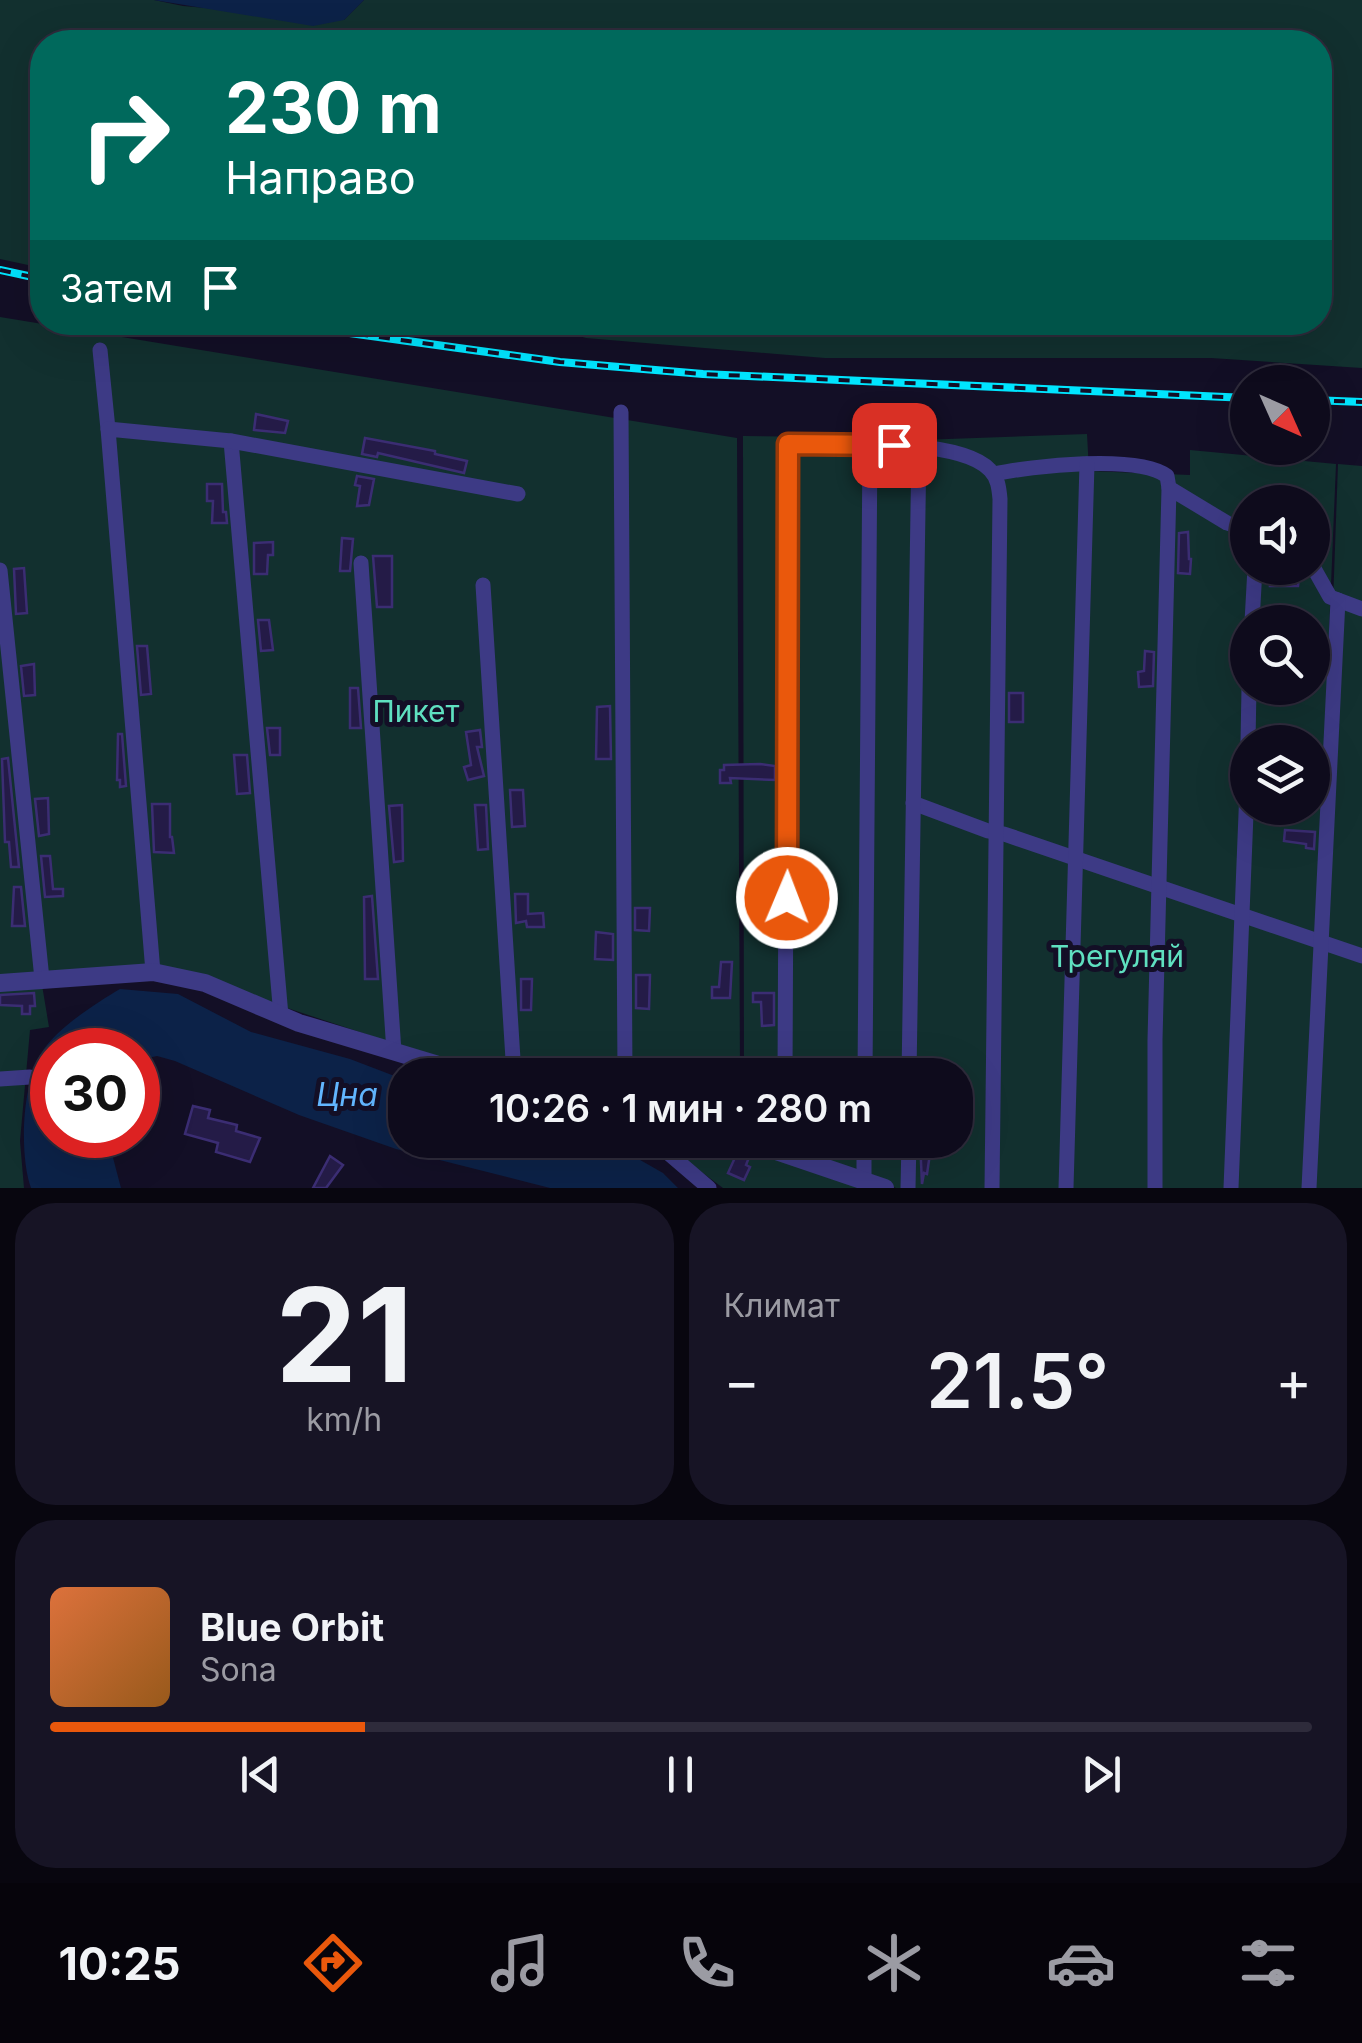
<!DOCTYPE html>
<html lang="ru">
<meta charset="utf-8">
<style>
:root{--surface:#0e0b1c;--page:#171425;--text:#f1f3f6;--muted:#9b9ba3;--line:#2e2b3b;--accent:#ea580c}
body{margin:0;font-family:Inter,sans-serif;background:var(--page);color:var(--text);height:100vh;display:flex;flex-direction:column;font-size:38px;white-space:nowrap}
*{box-sizing:border-box;margin:0}
p{font-size:32px;color:var(--muted)}
.icon{flex:none;width:55px;height:55px;fill:none;stroke:currentColor;stroke-width:2;stroke-linecap:round;stroke-linejoin:round}
.map{position:relative;height:1188px;overflow:hidden}
.details{display:flex;flex-direction:column;gap:15px;padding:15px;background:#08060f;flex:1}
.details>*{flex:none}
.guide{position:absolute;left:30px;top:30px;width:1302px;height:305px;border-radius:40px;box-shadow:0 10px 40px #0002,0 0 0 2px var(--line);background:#00695c;color:#fff;overflow:hidden}
.needle{width:65px;rotate:135deg}
.tools{position:absolute;left:1230px;top:365px;display:grid;gap:20px}
.tools a{display:grid;place-items:center;width:100px;height:100px;border-radius:50%;background:var(--surface);box-shadow:0 10px 40px #0002,0 0 0 2px var(--line);font-size:50px}
.speed{position:absolute;left:30px;top:1028px;display:flex;gap:20px;font-size:50px;font-weight:700;text-align:center}
.speed>*{display:grid;place-content:center;width:130px;height:130px;border-radius:50%;background:var(--surface);box-shadow:0 10px 40px #0002,0 0 0 2px var(--line);line-height:1}
.speed .limit{border:15px solid #d22;background:#fff;color:#111}
.pin{position:absolute;display:grid;place-items:center;width:85px;height:85px;color:#fff;margin:-42px;border-radius:20px;box-shadow:0 5px 15px #0006}
.me{position:absolute;width:110px;margin:-55px;rotate:1deg;stroke-linejoin:round;filter:drop-shadow(0 0 8px #0008)}
.turn{display:flex;align-items:center;gap:35px;height:210px;padding:0 30px;font-size:45px}
.turn .icon{width:130px;height:130px;stroke-width:2.5}
.turn b{display:block;font-size:70px;line-height:85px}
.then{display:flex;align-items:center;height:95px;padding:0 30px;background:#0003;gap:20px;font-size:38px}
.big{font-size:75px;font-weight:600;line-height:1.1}
.details .card{flex:1;display:flex;flex-direction:column;justify-content:center;gap:15px;min-width:0;padding:0 35px;border-radius:40px;background:var(--page)}
.details .dial{align-items:center;gap:0}
.dial b{font-size:130px;line-height:1}
.song{display:flex;align-items:center;gap:30px}
.cover{width:120px;height:120px;border-radius:15px;background:linear-gradient(135deg,hsl(20 70% 55%),hsl(30 70% 35%))}
.played{height:10px;border-radius:5px;background:linear-gradient(90deg,var(--accent) 25%,var(--line) 25%)}
.keys{display:flex;justify-content:space-around;direction:ltr}
.heat{display:flex;justify-content:space-between;align-items:center;font-size:55px;direction:ltr}
.details .tiles{flex:1;display:grid;gap:15px;grid-template-columns:1fr 1fr}
.card:last-child{grid-column:span 2}
.trip{position:absolute;left:388px;top:1058px;width:585px;height:100px;border-radius:40px;background:var(--surface);box-shadow:0 10px 40px #0002,0 0 0 2px var(--line);font-weight:600;line-height:100px;text-align:center}
.dock{display:flex;height:160px;justify-content:space-around;align-items:center;background:#06040b;color:var(--muted)}
.dock .icon{width:70px;height:70px}
.dock .selected{color:var(--accent)}
.dock b{font-size:45px;color:var(--text)}
.map>svg:first-child{display:block}
</style>
<div class="map">
<svg width="1362" height="1188" viewBox="0 0 1362 1188">
<rect width="100%" height="100%" fill="#130f26"/>
<g fill="#12302f" fill-rule="evenodd">
<polygon points="0,0 154,0 183,6 344,20 364,0 1362,0 1362,368 1211,358 825,358 586,338 566,332 561,323 1320,322 1320,42 42,42 42,268 0,259"/>
<polygon points="0,317 737,438 740,1075 489,1075 176,971 42,985 49,1027 30,1030 20,1141 24,1188 0,1188"/>
<path d="M 1087,434 L 1089,471 L 1190,475 L 1190,450 L 1336,464 L 1306,1188 L 912,1188 L 912,1140 L 955,1140 L 955,1075 L 913,1075 L 920,440 ZM 1248,502 L 1312,502 L 1312,568 L 1248,568 ZM 1248,622 L 1312,622 L 1312,688 L 1248,688 ZM 1248,742 L 1312,742 L 1312,808 L 1248,808 Z"/>
<polygon points="743,436 917,438 908,1075 744,1075"/>
<polygon points="1338,464 1362,466 1362,1188 1312,1188"/>
<polygon points="673,1140 722,1140 866,1188 723,1188 672,1150"/>
<polygon points="759,1140 907,1140 905,1188 896,1188"/>
</g>
<g fill="#0c2248">
<polygon points="154,0 364,0 344,20 313,26"/>
<path d="M 120,989 L 178,994 L 251,1032 L 350,1059 L 405,1080 L 405,1140 L 605,1140 L 663,1173 L 678,1188 L 550,1188 L 396,1149 L 299,1115 L 175,1061 L 157,1056 L 138,1060 L 138,1050 L 52,1050 L 52,1135 L 107,1135 L 121,1188 L 31,1188 C 19,1155 22,1082 42,1052 C 56,1029 96,1003 120,989 Z"/>
</g>
<g fill="#241b47" stroke="#3b2d73" stroke-width="2.5">
<polygon points="256,414 288,421 285,433 254,430"/>
<polygon points="365,438 435,451 435,454 467,461 464,473 378,453 377,457 362,454"/>
<polygon points="357,476 374,479 369,505 357,506 360,486 355,485"/>
<polygon points="207,484 222,484 223,512 226,512 227,523 212,523 213,501 207,501"/>
<polygon points="1188,532 1189,559 1191,559 1190,574 1178,573 1179,533"/>
<polygon points="342,538 353,539 350,571 340,571"/>
<polygon points="273,542 273,555 268,555 267,574 254,574 254,543"/>
<polygon points="373,556 392,556 392,607 377,607"/>
<polygon points="24,568 27,613 16,614 14,569"/>
<polygon points="1272,568 1300,568 1298,586 1270,586"/>
<polygon points="258,620 269,620 273,650 261,651"/>
<polygon points="137,646 147,646 151,694 141,695"/>
<polygon points="1145,651 1154,652 1153,686 1139,687 1138,672 1144,671"/>
<polygon points="34,664 35,695 24,696 21,666"/>
<polygon points="350,688 358,688 361,728 350,728"/>
<rect x="1009" y="693" width="14" height="29"/>
<polygon points="610,706 611,759 596,759 597,707"/>
<polygon points="267,728 280,728 280,755 270,755"/>
<polygon points="480,730 482,747 477,747 484,776 468,780 464,767 471,765 466,732"/>
<polygon points="118,734 122,734 126,786 120,787 120,780 117,780"/>
<polygon points="234,755 247,755 250,793 237,794"/>
<polygon points="8,758 19,867 11,867 9,842 5,842 2,759"/>
<polygon points="760,764 775,766 775,780 730,778 731,783 720,783 720,770 724,770 724,765"/>
<polygon points="510,790 523,790 525,826 512,827"/>
<polygon points="48,798 49,834 39,836 35,799"/>
<polygon points="152,804 170,804 170,837 172,837 174,853 154,852"/>
<polygon points="402,805 403,861 394,862 389,806"/>
<polygon points="475,805 486,805 488,849 478,850"/>
<polygon points="1285,830 1315,832 1314,849 1306,848 1306,844 1284,841"/>
<polygon points="41,856 50,856 53,889 63,889 63,896 45,897"/>
<polygon points="14,887 21,887 25,926 12,926"/>
<polygon points="515,894 528,894 528,914 543,913 544,927 527,927 526,921 516,923"/>
<polygon points="372,896 378,979 365,979 364,897"/>
<polygon points="635,908 650,908 649,931 635,930"/>
<polygon points="596,932 613,934 613,960 595,959"/>
<polygon points="721,962 732,962 730,998 712,998 712,987 719,987"/>
<polygon points="636,975 650,975 649,1009 636,1008"/>
<polygon points="521,979 532,979 531,1010 521,1010"/>
<polygon points="34,993 35,1006 30,1006 30,1014 22,1014 22,1006 0,1005 0,995"/>
<polygon points="753,993 774,993 774,1025 762,1026 761,1002 753,1002"/>
<polygon points="193,1106 210,1110 208,1118 237,1125 236,1131 260,1138 250,1162 216,1152 218,1143 185,1134"/>
<polygon points="920,1140 932,1140 927,1174 924,1173 922,1184"/>
<polygon points="738,1151 750,1155 746,1165 750,1167 744,1180 728,1173"/>
<polygon points="330,1156 343,1165 326,1188 313,1188"/>
</g>
<g fill="none" stroke-linecap="round" stroke-linejoin="round">
<g stroke="#3d3a85" stroke-width="15">
<polyline points="100,350 108,429"/>
<polyline points="621,412 625,1075"/>
<polyline points="231,441 281,1016"/>
<path d="M 994,474 C 1031,466 1138,454 1167,476 L 1169,488"/>
<polyline points="361,563 394,1052"/>
<polyline points="1312,565 1330,597 1362,609"/>
<polyline points="0,570 42,979"/>
<polyline points="483,585 514,1075"/>
<polyline points="1252,622 1255,568"/>
<polyline points="1248,742 1249,688"/>
<polyline points="913,803 988,831 1004,834 1362,956"/>
<polyline points="153,972 108,429 231,441 518,494"/>
<path d="M 785,1075 L 788,444 C 832,444 960,437 990,470 C 998,478 999,488 1000,499 L 992,1188"/>
<polyline points="865,1075 870,443"/>
<polyline points="909,1075 919,447"/>
<polyline points="0,1079 30,1077"/>
<polyline points="653,1140 709,1188"/>
<polyline points="864,1181 864,1140"/>
<polyline points="908,1188 909,1140"/>
<polyline points="1066,1188 1087,464"/>
<polyline points="1155,1188 1155,1040 1169,488 1227,523 1248,530"/>
<polyline points="1231,1188 1248,764"/>
<polyline points="1309,1188 1338,600"/>
</g>
<g stroke="#3d3a85" stroke-width="18">
<polyline points="0,983 153,972 205,983 299,1023 472,1075"/>
<polyline points="744,1140 885,1188"/>
</g>
<defs>
<g id="rail">
<polyline points="0,270 42,279"/>
<polyline points="270,322 560,362 703,374 1248,398"/>
<polyline points="1312,400 1362,402"/>
</g>
</defs>
<use href="#rail" stroke="#00e5ff" stroke-width="8"/>
<use href="#rail" stroke="#130f26" stroke-width="4" stroke-dasharray="11" stroke-linecap="butt"/>
</g>
<g fill="none" stroke-linecap="round" stroke-linejoin="round">
<defs>
<polyline id="route" points="787,898 788,444 894,445"/>
</defs>
<use href="#route" stroke="#983908" stroke-width="25"/>
<use href="#route" stroke="#ea580c" stroke-width="18"/>
</g>
<g text-anchor="middle" stroke-width="10" stroke-linejoin="round" paint-order="stroke">
<g font-size="30" fill="#5fe0c0" stroke="#130f26">
<text x="416" y="722">Пикет</text>
<text x="1117" y="967">Трегуляй</text>
</g>
<g font-size="32" font-style="italic" fill="#62b6ff" stroke="#130f26">
<text x="347" y="1106">Цна</text>
</g>
</g>
</svg>
<div class="tools">
<a><svg class="needle" viewBox="-14 -14 28 28"><path d="M0-13l5 13h-10z" fill="#e53935"/><path d="M0 13l5-13h-10z" fill="#9b9ba3"/></svg></a>
<a><svg class="icon" aria-label="sound" viewBox="0 0 24 24"><path d="M4 9h4l5-4v14l-5-4H4zM17 9q2 3 0 6"/></svg></a>
<a><svg class="icon" aria-label="search" viewBox="0 0 24 24"><circle cx="10" cy="10" r="6"/><path d="M15 15l6 6"/></svg></a>
<a><svg class="icon" aria-label="layers" viewBox="0 0 24 24"><path d="M12 4l9 5-9 5-9-5zM3 14l9 5 9-5"/></svg></a>
</div>
<div class="speed"><div class="limit">30</div></div>
<div class="pin" style="left:894px;top:445px;background:#d93025"><svg class="icon" aria-label="arrive" viewBox="0 0 24 24"><path d="M6 21V4h12l-3 4 3 4H6"/></svg></div>
<svg class="me" style="left:787px;top:898px" viewBox="-20 -20 40 40"><circle r="17" fill="#ea580c" stroke="#fff" stroke-width="3"/><path d="M0-11L8 9 0 5-8 9z" fill="#fff"/></svg>
<div class="trip">10:26 · 1 мин · 280 m</div>
<div class="guide">
<div class="turn"><svg class="icon" aria-label="right" viewBox="0 0 24 24"><path d="M7 20v-9h11M14 6l5 5-5 5"/></svg><div><b>230 m</b>Направо</div></div>
<div class="then">Затем<svg class="icon" aria-label="arrive" viewBox="0 0 24 24"><path d="M6 21V4h12l-3 4 3 4H6"/></svg></div>
</div>
</div>
<section class="details">
<div class="tiles">
<div class="card dial"><b>21</b><p>km/h</p></div>
<div class="card"><p>Климат</p>
<div class="heat"><a>−</a><b class="big">21.5°</b><a>+</a></div>
</div>
<div class="card">
<div class="song"><i class="cover"></i><div><b>Blue Orbit</b><p>Sona</p></div></div>
<div class="played"></div>
<div class="keys"><svg class="icon" aria-label="previous" viewBox="0 0 24 24"><path d="M18 5L8 12l10 7zM5 5v14"/></svg><svg class="icon" aria-label="pause" viewBox="0 0 24 24"><path d="M8 5v14M16 5v14"/></svg><svg class="icon" aria-label="next" viewBox="0 0 24 24"><path d="M6 5l10 7-10 7zM19 5v14"/></svg></div>
</div>
</div>
</section>
<nav class="dock">
<b>10:25</b>
<svg class="icon selected" aria-label="directions" viewBox="0 0 24 24"><path d="M12 3l9 9-9 9-9-9zM9 14v-3h6M13 9l2 2-2 2"/></svg>
<svg class="icon" aria-label="music" viewBox="0 0 24 24"><path d="M9 18V5l10-2v13"/><circle cx="6" cy="18" r="3"/><circle cx="16" cy="16" r="3"/></svg>
<svg class="icon" aria-label="phone" viewBox="0 0 24 24"><path d="M5 4h4l2 5-3 2q2 4 5 5l2-3 5 2v4C11 20 4 13 5 4z"/></svg>
<svg class="icon" aria-label="climate" viewBox="0 0 24 24"><path d="M12 3v18M4 7l16 10M4 17L20 7"/></svg>
<svg class="icon" aria-label="car" viewBox="0 0 24 24"><path d="M5 17H2v-5l4-1 3-4h7l3 4 3 1v5h-3M9 17h6M6 11h13"/><circle cx="7" cy="17" r="2"/><circle cx="17" cy="17" r="2"/></svg>
<svg class="icon" aria-label="filters" viewBox="0 0 24 24"><path d="M4 7h16M4 17h16"/><circle cx="9" cy="7" r="2"/><circle cx="15" cy="17" r="2"/></svg>
</nav>
